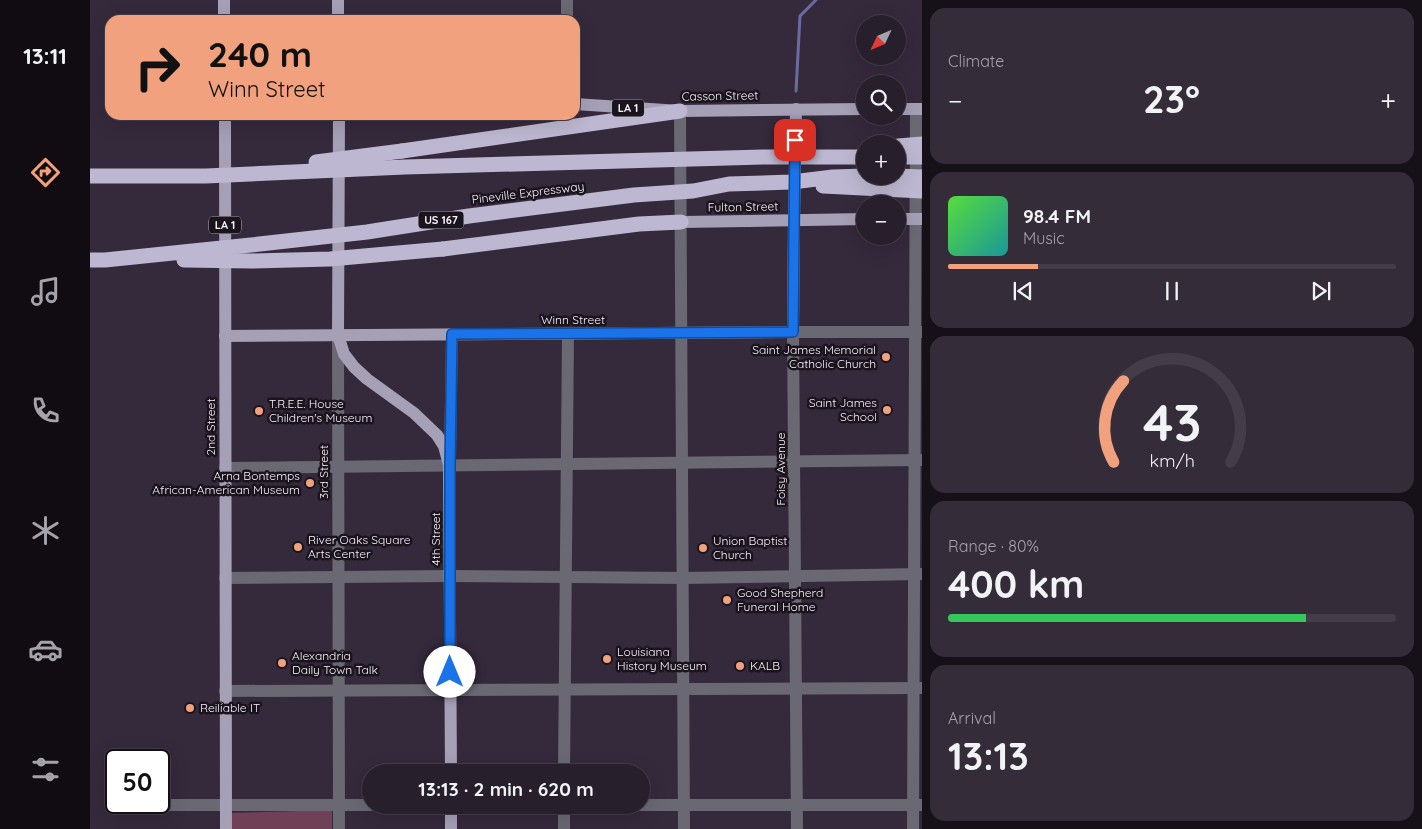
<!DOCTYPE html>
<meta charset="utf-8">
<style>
:root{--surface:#281f2d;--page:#342c39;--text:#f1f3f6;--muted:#a5a2aa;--line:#443d49;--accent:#f1a17d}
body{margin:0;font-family:Quicksand,sans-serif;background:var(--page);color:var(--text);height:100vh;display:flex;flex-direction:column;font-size:19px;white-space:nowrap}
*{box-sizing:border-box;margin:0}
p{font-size:16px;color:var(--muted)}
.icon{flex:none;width:28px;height:28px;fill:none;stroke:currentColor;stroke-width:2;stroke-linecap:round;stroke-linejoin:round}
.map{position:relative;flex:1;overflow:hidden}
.panel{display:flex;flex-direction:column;gap:8px;padding:8px;background:#161119;width:500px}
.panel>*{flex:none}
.top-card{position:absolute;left:15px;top:15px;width:475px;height:105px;border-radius:15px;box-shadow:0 5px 20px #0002,0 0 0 1px var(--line);background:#f1a17d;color:#111;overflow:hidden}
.needle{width:32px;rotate:226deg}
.buttons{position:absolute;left:766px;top:15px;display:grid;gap:10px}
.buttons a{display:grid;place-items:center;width:50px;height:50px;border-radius:50%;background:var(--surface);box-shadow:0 5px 20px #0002,0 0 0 1px var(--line);font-size:25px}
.speed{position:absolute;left:15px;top:749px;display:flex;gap:10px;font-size:25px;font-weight:700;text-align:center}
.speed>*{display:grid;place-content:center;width:65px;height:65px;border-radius:50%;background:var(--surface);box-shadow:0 5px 20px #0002,0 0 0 1px var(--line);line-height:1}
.speed .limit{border:2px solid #111;border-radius:8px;background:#fff;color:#111}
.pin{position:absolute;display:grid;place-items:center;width:42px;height:42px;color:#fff;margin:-21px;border-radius:10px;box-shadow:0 2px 8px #0006}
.me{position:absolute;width:55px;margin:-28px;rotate:0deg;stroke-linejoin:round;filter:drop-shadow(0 0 4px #0008)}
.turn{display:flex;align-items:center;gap:18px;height:105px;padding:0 20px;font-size:22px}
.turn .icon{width:65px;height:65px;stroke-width:2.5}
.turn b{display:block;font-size:35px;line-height:42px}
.big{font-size:38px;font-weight:700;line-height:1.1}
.panel .card{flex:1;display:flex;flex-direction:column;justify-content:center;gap:8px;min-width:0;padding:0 18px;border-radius:15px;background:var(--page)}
.panel .dial{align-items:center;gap:0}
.dial svg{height:130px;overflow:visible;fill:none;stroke:var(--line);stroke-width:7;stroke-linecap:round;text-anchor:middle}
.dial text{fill:var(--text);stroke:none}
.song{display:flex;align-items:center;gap:15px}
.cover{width:60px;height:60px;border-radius:8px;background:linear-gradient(135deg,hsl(110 70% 55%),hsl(180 70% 35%))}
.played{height:5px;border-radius:2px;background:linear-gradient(90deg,var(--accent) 20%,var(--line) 20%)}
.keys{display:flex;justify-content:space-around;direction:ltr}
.heat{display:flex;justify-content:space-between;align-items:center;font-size:28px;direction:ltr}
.charge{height:8px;border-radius:4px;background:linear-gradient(90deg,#34c759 80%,var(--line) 0)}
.trip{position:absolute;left:272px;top:764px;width:288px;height:50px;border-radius:25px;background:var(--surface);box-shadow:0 5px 20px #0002,0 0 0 1px var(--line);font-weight:700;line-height:50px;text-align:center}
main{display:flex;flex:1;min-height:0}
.dock{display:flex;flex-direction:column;width:90px;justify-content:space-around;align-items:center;background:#100c12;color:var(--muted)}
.dock .icon{width:35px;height:35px}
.dock .current{color:var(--accent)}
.dock b{font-size:22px;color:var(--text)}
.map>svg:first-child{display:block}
</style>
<main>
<nav class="dock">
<b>13:11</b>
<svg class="icon current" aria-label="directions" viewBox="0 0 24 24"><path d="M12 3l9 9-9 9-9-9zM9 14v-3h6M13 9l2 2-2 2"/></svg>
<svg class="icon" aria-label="music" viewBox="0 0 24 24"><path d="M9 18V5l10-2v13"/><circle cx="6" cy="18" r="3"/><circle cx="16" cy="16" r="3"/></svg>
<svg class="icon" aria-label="phone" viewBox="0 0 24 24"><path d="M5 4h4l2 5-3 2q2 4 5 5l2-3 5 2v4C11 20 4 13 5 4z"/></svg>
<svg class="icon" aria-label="climate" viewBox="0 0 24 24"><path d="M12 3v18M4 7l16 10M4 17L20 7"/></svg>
<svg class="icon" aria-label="car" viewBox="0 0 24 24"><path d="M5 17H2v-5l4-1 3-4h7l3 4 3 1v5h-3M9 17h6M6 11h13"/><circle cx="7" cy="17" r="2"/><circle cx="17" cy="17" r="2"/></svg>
<svg class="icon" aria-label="filters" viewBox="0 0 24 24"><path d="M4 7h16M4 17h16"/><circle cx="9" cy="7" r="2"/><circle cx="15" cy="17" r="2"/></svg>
</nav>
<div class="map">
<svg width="832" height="829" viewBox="0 0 832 829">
<rect width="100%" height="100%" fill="#35293c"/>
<polygon fill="#704057" points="242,810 242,829 138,829 138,813"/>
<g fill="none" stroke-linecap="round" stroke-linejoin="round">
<polyline stroke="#676da3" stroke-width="3" points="706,91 710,16 726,0"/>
<g stroke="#6a6873" stroke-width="12">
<polyline points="477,0 477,20"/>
<polyline points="590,111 594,829"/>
<polyline points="248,338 249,829"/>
<polyline points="360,460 362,334"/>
<polyline points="135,468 832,460"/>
<polyline points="135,578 360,576 593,578 832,574"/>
<polyline points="135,691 832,688"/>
<polyline points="474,772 478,334"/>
<polyline points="76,805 281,805"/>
<polyline points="551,805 832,805"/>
<polyline points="474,829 474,805"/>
<polyline points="707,829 703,332 832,332"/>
<polyline points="823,829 826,109"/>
</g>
<g stroke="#a5a0b6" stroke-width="12">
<polyline points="134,0 134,20"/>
<polyline points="248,0 248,20"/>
<polyline points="485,104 590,111 775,109"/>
<polyline points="808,109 832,109"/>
<polyline points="135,115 136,829"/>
<polyline points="249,115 248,335 254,354 264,367 277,379 324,413 347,435 354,446 359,465 361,772"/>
<polyline points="808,219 832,219"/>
<polyline points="591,222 775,219"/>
<polyline points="135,336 703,332 704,220 706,109"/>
<polyline points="361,805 361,829"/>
</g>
<g stroke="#bdb7d1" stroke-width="15">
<polyline points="312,151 590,111"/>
<polyline points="353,249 549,224 591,222"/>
</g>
<g stroke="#bdb7d1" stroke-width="15">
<polyline points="808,146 832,144"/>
<polyline points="808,157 832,157"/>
<polyline points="226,162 312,151"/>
<polyline points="0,176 116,176 315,167 673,157 775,157"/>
<polyline points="808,176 832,177"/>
<polyline points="733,186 832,191"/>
<polyline points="0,260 15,260 161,245 277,232 379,216 544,195 603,191 639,184 702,182 743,177 775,176"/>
<polyline points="94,260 161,261 240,259 353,249"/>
</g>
</g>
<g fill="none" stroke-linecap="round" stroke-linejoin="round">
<defs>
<polyline id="route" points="360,672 360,465 362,334 703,332 705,140"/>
</defs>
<use href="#route" stroke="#114b97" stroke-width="12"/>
<use href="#route" stroke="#1a73e8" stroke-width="9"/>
</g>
<g fill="#f1a17d" stroke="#1a141d" stroke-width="2">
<circle cx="796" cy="357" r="5"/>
<circle cx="797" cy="410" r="5"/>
<circle cx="169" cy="411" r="5"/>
<circle cx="220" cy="483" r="5"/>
<circle cx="208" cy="547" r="5"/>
<circle cx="613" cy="548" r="5"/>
<circle cx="637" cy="600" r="5"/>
<circle cx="517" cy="659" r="5"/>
<circle cx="192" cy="663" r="5"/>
<circle cx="650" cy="666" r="5"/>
<circle cx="100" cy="708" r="5"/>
</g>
<g text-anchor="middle" stroke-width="5" stroke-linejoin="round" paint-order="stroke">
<g fill="#1a141d" stroke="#b6aeba" stroke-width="1">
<rect x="522" y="99.5" width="32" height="17" rx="4"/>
<rect x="328.5" y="211.5" width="45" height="17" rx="4"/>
<rect x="119" y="216.5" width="32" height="17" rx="4"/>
</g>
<g font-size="11" font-weight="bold" fill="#f9f0fd">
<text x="538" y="112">LA 1</text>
<text x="351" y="224">US 167</text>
<text x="135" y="229">LA 1</text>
</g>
<g font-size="12" fill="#f9f0fd" stroke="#1a141d">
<text transform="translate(630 96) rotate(-1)" y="4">Casson Street</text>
<text transform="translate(438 193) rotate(-7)" y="4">Pineville Expressway</text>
<text transform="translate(653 207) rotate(-1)" y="4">Fulton Street</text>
<text x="483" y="324">Winn Street</text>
<text transform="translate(121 427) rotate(-90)" y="4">2nd Street</text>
<text transform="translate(691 469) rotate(-90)" y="4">Foisy Avenue</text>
<text transform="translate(234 472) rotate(-90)" y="4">3rd Street</text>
<text transform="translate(346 539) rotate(-90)" y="4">4th Street</text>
</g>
<g font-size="12" fill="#f9f0fd" stroke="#1a141d" text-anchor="start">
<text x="786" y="354" text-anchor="end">Saint James Memorial<tspan x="786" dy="14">Catholic Church</tspan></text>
<text x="787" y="407" text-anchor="end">Saint James<tspan x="787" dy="14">School</tspan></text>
<text x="179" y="408">T.R.E.E. House<tspan x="179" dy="14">Children's Museum</tspan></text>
<text x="210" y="480" text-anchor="end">Arna Bontemps<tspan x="210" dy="14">African-American Museum</tspan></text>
<text x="218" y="544">River Oaks Square<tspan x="218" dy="14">Arts Center</tspan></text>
<text x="623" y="545">Union Baptist<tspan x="623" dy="14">Church</tspan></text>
<text x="647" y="597">Good Shepherd<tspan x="647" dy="14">Funeral Home</tspan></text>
<text x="527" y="656">Louisiana<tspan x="527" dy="14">History Museum</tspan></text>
<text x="202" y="660">Alexandria<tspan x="202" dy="14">Daily Town Talk</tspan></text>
<text x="660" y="670">KALB</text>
<text x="110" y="712">Reiliable IT</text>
</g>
</g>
</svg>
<div class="buttons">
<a><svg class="needle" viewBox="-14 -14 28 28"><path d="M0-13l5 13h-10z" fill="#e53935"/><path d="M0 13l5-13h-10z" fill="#a5a2aa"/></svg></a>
<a><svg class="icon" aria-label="search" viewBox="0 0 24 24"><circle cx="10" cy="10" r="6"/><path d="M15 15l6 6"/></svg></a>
<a>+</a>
<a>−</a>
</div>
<div class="speed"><div class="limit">50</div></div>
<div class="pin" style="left:705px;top:140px;background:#d93025"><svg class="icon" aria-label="arrive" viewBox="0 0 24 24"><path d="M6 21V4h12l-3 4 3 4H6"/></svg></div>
<svg class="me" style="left:360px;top:672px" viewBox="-20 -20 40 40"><circle r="19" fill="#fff"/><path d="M0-13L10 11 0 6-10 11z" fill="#1a73e8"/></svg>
<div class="trip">13:13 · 2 min · 620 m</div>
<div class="top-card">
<div class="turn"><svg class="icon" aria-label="right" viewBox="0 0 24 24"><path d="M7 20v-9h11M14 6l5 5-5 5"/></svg><div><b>240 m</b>Winn Street</div></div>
</div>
</div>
<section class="panel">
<div class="card"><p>Climate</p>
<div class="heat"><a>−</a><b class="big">23°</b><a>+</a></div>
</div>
<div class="card">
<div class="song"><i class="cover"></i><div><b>98.4 FM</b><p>Music</p></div></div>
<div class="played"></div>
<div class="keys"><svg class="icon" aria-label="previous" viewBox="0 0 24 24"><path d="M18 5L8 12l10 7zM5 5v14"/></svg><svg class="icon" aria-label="pause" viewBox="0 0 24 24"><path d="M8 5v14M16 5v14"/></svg><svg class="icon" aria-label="next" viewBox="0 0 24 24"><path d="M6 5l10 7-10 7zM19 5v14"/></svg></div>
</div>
<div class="card dial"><svg viewBox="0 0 100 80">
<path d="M14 69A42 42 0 1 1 86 69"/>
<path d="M14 69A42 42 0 0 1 20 19" stroke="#f1a17d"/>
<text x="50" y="56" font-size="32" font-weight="700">43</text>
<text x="50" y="72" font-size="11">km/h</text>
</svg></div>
<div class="card"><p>Range · 80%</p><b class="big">400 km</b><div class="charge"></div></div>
<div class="card"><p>Arrival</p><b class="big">13:13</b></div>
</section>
</main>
